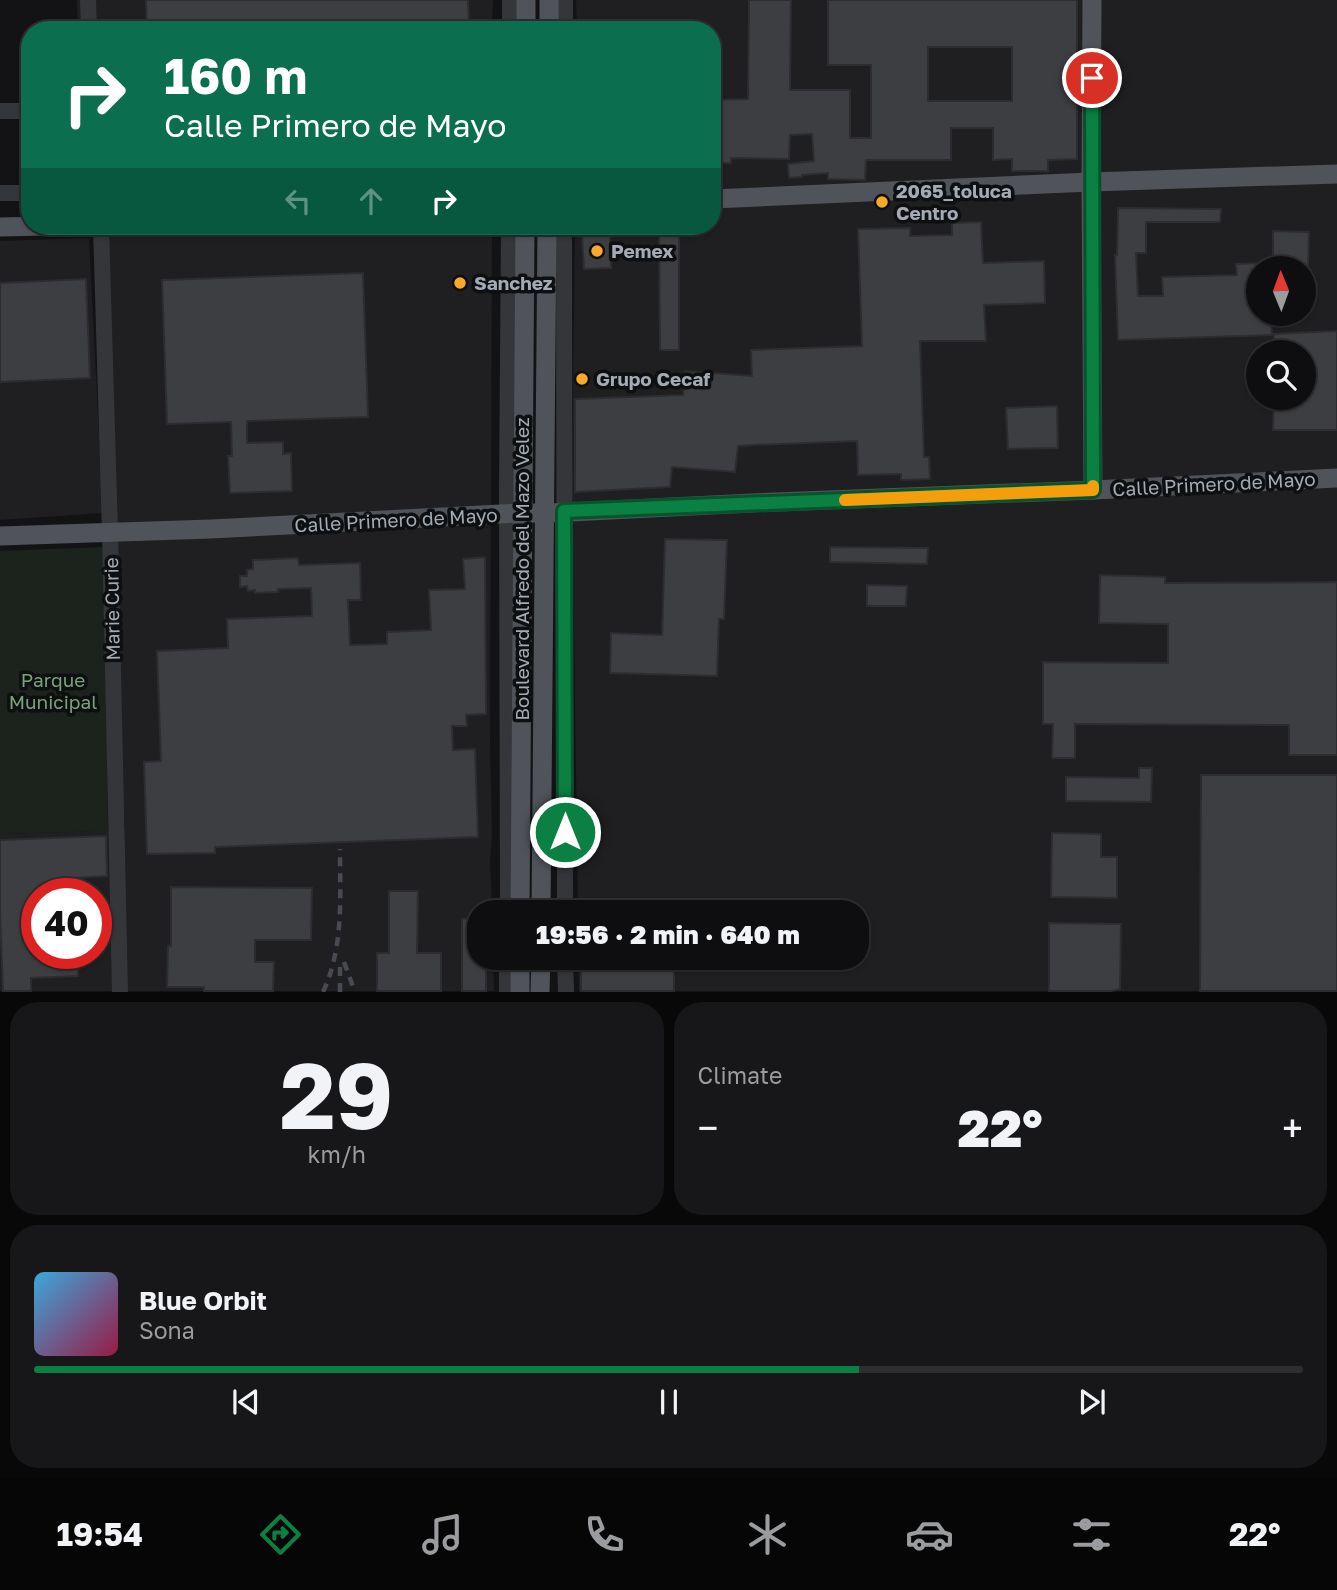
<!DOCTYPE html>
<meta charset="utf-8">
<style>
:root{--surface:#0e0e10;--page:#171719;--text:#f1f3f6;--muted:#9b9c9f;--line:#2e2e30;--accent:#0b8043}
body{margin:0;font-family:"Golos Text",sans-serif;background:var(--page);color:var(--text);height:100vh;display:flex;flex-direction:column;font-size:26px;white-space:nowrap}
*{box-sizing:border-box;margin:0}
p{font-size:23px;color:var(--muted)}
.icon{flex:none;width:38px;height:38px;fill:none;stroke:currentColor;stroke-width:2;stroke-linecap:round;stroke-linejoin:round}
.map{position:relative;height:992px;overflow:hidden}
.sheet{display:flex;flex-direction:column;gap:10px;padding:10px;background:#080809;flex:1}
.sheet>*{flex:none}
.guide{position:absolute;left:21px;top:21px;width:700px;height:214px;border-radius:28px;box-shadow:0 2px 5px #0004,0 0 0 2px var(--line);background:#0b6e4f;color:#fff;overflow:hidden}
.needle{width:46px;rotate:359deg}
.fabs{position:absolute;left:1246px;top:256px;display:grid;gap:14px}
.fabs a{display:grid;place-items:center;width:70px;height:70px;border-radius:50%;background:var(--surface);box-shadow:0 2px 5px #0004,0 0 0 2px var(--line);font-size:35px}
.speed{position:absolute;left:21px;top:878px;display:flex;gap:14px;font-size:35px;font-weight:700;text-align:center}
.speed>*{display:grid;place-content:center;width:91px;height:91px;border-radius:50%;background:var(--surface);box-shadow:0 2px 5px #0004,0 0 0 2px var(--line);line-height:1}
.speed .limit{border:10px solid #d22;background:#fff;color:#111}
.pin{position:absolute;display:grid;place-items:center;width:60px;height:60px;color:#fff;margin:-30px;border:4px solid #fff;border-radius:50%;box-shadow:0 2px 7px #0007}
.me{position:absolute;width:77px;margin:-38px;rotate:0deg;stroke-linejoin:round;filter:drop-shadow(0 0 5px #0008)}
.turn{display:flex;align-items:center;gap:24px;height:147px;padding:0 28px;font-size:32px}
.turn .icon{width:91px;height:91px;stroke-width:2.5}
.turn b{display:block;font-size:49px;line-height:60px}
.lanes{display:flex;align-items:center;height:66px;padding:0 28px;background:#0003;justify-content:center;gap:35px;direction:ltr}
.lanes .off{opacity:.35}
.big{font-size:52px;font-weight:800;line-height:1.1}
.sheet .widget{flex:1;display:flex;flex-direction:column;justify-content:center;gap:10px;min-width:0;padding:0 24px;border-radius:28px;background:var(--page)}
.sheet .dial{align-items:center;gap:0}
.dial b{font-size:91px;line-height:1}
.song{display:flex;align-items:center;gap:21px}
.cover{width:84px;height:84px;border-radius:10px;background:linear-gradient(135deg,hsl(200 70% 55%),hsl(340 70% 35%))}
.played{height:7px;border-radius:4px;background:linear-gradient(90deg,var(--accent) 65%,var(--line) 65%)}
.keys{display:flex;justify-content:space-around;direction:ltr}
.heat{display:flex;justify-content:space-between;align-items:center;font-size:38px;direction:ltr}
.sheet .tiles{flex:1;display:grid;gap:10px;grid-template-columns:1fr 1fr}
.widget:last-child{grid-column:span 2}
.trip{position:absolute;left:467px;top:900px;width:402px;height:70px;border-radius:28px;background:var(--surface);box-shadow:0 2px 5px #0004,0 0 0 2px var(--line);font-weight:800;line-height:70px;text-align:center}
.menu{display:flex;height:112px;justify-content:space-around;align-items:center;background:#060606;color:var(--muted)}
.menu .icon{width:49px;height:49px}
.menu .active{color:var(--accent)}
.menu b{font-size:32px;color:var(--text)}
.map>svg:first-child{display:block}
</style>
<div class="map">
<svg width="1337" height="992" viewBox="0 0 1337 992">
<rect width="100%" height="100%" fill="#131315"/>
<g fill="#1f1f22" fill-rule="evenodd">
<polygon points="77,0 493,0 492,30 78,30"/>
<path d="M 576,0 L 1337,0 L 1337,991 L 579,991 L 578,957 L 858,957 L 858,912 L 578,912 L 572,489 L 575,226 L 712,226 L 712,30 L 577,30 ZM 1258,268 L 1304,268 L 1304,313 L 1258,313 ZM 1258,352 L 1304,352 L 1304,397 L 1258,397 Z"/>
<path d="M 96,226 L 492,226 L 490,746 L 492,835 L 490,861 L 492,912 L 480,912 L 480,957 L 493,957 L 494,991 L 0,991 L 0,834 L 125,830 ZM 37,894 L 96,894 L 96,954 L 37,954 Z"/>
<polygon points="89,238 103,513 0,520 0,241"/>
</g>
<polygon fill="#1b231c" points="105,547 108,831 0,834 0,551"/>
<g fill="#3d3e42" stroke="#2d2d31" stroke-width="2" fill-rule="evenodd">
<polygon points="146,0 468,0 469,30 147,30"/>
<path d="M 749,0 L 791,0 L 790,90 L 850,90 L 850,138 L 871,138 L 871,65 L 828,65 L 828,0 L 1077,0 L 1077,159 L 1048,160 L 1048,171 L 1012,171 L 1012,159 L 993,160 L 993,128 L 951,128 L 951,160 L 866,160 L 865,180 L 828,179 L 828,173 L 802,175 L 802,177 L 789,178 L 788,164 L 814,161 L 812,134 L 790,135 L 789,159 L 731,158 L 731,163 L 712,163 L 712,100 L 748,99 ZM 928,47 L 1012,47 L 1012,101 L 928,101 Z"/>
<polygon points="1118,208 1221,209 1220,222 1146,222 1146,253 1136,253 1138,296 1163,296 1162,277 1237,275 1236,264 1258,263 1258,313 1271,313 1272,335 1118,340 1115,255 1117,255"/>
<polygon points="981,222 983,263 1044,261 1045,303 984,305 986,341 920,341 924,457 929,457 930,479 901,480 901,474 858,475 857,441 754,445 738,446 735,472 672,467 670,487 575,492 575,399 683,395 685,371 752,376 751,350 862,346 858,229 910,228 910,236 952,235 952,223"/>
<polygon points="679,231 679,350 660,350 659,232"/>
<polygon points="1273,231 1309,232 1308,268 1273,268"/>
<polygon points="610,234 611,268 584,269 582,235"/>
<polygon points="363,273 368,417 247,421 247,443 283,442 283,454 291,453 292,491 230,493 228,456 232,456 231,422 167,424 162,280"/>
<polygon points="86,279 90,378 0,382 0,283"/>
<polygon points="1337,331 1337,430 1273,430 1274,397 1304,397 1304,352 1274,352 1274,334"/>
<polygon points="1057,406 1058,448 1008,449 1006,408"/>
<polygon points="665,539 727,540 724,619 719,619 717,676 610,673 611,633 662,635"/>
<polygon points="830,547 928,548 927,564 830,562"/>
<polygon points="485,557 486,714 466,715 467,726 452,726 453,750 475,749 478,837 215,847 215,853 147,854 144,762 161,761 157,651 228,648 227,619 312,616 311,588 278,589 278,592 255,593 255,590 248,591 247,586 240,587 240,576 247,576 247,570 253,569 253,560 298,558 299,565 360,563 361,600 348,600 350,645 387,644 387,632 431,630 429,590 465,589 463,559"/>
<polygon points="1100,575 1165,577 1165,583 1337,582 1337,755 1289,755 1289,725 1075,724 1075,758 1052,758 1053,724 1043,724 1043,662 1168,663 1168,624 1099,623"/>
<polygon points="867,585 907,586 906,606 867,606"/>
<polygon points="1139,768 1152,768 1151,802 1066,801 1066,777 1139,778"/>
<polygon points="1201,775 1337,775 1337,991 1200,991"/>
<polygon points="1052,833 1101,834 1101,857 1117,857 1117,898 1051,897"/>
<polygon points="106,836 107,876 74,878 74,894 37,894 37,954 77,954 78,976 31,978 31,991 3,991 0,912 0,840"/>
<polygon points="171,887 312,888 311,940 255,940 255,962 274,962 273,991 204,991 204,987 167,987 168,946 171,946"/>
<polygon points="389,891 418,891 417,953 441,953 441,991 377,991 377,953 389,953"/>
<polygon points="462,919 480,919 480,957 486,957 486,991 462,991"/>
<polygon points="1049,923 1121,924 1120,989 1111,991 1049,991"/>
<rect x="581" y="957" width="93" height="34"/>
</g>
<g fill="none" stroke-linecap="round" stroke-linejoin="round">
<g stroke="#34363a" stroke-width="16">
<polyline points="88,0 89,30"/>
<polyline points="510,0 510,30"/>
<polyline points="565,30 565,0"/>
<polyline points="0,111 21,111"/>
<polyline points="0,193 27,193"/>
<polyline points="101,226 110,533 120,992"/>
<polyline points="564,226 565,912"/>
<polyline points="508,912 507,491 509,226"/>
<polyline points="565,957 566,992"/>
<polyline points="507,992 507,957"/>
</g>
<g stroke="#50535a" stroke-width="19">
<polyline points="1092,0 1091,182 1093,490"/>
<polyline points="526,30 526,0"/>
<polyline points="549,30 549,0"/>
<polyline points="712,199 1091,182 1337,174"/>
<polyline points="0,227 47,226"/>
<polyline points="550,513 752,503 1093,490 1337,478"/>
<polyline points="0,536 211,529 518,513"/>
<polyline points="520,912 525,226"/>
<polyline points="541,912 547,226"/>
<polyline points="520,992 520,957"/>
<polyline points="540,992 541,957"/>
</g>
<g stroke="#474a50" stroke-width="4.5" stroke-dasharray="9 7" stroke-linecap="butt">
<polyline points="344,962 355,992"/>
<path d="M 323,992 C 344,947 340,897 340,849"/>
<polyline points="340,992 340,961"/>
</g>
<polyline stroke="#50535a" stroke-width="19" points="518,513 550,513"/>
</g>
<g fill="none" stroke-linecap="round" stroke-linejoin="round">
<defs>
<polyline id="route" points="565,832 564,511 1093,490 1092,78"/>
</defs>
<use href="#route" stroke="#07532c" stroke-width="18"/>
<use href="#route" stroke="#0b8043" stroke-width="12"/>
<polyline stroke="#f59e0b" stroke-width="12" points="845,500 1093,490 1093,486"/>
</g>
<g fill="#f9a928" stroke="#0e0f10" stroke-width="2.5">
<circle cx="882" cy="202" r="7"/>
<circle cx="597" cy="251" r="7"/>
<circle cx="460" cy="283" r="7"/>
<circle cx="582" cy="379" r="7"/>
</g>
<g text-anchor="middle" stroke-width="7" stroke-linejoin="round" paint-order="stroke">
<g font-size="19" font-weight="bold" fill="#a4abb6" stroke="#0e0f10" text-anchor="start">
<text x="896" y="198">2065_toluca<tspan x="896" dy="22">Centro</tspan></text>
<text x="611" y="258">Pemex</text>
<text x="474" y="290">Sanchez</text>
<text x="596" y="386">Grupo Cecaf</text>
</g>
<g font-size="19" fill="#a4abb6" stroke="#0e0f10">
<text transform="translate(1214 484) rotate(-3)" y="7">Calle Primero de Mayo</text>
<text transform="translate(396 520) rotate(-3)" y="7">Calle Primero de Mayo</text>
<text transform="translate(522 569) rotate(-90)" y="7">Boulevard Alfredo del Mazo Velez</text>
<text transform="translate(112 609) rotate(-91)" y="7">Marie Curie</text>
</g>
<g font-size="19" fill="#7ba27b" stroke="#0e0f10">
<text x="53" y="687">Parque<tspan x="53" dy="22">Municipal</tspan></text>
</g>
</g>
</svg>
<div class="fabs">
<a><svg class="needle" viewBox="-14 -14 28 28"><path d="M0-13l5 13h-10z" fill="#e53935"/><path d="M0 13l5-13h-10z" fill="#9b9c9f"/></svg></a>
<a><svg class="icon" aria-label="search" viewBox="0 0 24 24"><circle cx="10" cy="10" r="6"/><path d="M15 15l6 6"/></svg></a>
</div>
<div class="speed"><div class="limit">40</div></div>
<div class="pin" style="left:1092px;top:78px;background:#d93025"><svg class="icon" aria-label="arrive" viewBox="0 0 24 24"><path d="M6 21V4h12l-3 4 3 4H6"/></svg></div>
<svg class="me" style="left:565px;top:832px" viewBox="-20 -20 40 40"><circle r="17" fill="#0b8043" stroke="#fff" stroke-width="3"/><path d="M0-11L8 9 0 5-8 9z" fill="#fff"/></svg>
<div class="trip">19:56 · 2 min · 640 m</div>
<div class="guide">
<div class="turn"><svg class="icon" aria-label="right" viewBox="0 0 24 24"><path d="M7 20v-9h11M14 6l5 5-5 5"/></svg><div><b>160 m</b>Calle Primero de Mayo</div></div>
<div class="lanes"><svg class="icon off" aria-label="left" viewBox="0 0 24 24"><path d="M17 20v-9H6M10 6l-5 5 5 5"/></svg><svg class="icon off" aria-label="ahead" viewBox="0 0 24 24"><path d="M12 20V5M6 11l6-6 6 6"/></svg><svg class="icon" aria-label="right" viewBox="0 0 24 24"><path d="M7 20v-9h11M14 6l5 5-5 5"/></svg></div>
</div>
</div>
<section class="sheet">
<div class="tiles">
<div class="widget dial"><b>29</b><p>km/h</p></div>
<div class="widget"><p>Climate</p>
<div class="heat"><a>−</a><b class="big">22°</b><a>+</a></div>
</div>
<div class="widget">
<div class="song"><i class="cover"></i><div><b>Blue Orbit</b><p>Sona</p></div></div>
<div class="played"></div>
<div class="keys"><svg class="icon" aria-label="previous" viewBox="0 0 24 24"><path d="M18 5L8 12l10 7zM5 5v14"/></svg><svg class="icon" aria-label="pause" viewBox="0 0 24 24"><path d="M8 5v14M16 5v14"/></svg><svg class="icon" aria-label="next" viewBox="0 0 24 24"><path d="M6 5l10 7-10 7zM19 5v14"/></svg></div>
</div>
</div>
</section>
<nav class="menu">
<b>19:54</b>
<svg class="icon active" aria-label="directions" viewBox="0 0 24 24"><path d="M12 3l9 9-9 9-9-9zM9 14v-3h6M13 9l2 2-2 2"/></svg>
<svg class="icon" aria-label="music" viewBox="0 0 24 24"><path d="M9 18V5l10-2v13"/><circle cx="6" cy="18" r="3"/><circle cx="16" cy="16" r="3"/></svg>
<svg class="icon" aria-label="phone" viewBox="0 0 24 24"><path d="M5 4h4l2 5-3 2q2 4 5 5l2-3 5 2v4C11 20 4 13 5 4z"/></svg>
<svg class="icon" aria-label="climate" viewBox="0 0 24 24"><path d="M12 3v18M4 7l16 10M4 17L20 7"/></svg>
<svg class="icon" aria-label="car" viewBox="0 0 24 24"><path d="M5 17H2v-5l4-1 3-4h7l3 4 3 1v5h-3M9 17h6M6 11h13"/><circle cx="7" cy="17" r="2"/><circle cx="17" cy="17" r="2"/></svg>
<svg class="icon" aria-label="filters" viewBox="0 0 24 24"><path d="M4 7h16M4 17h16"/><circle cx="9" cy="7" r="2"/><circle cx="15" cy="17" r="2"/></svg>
<b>22°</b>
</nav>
